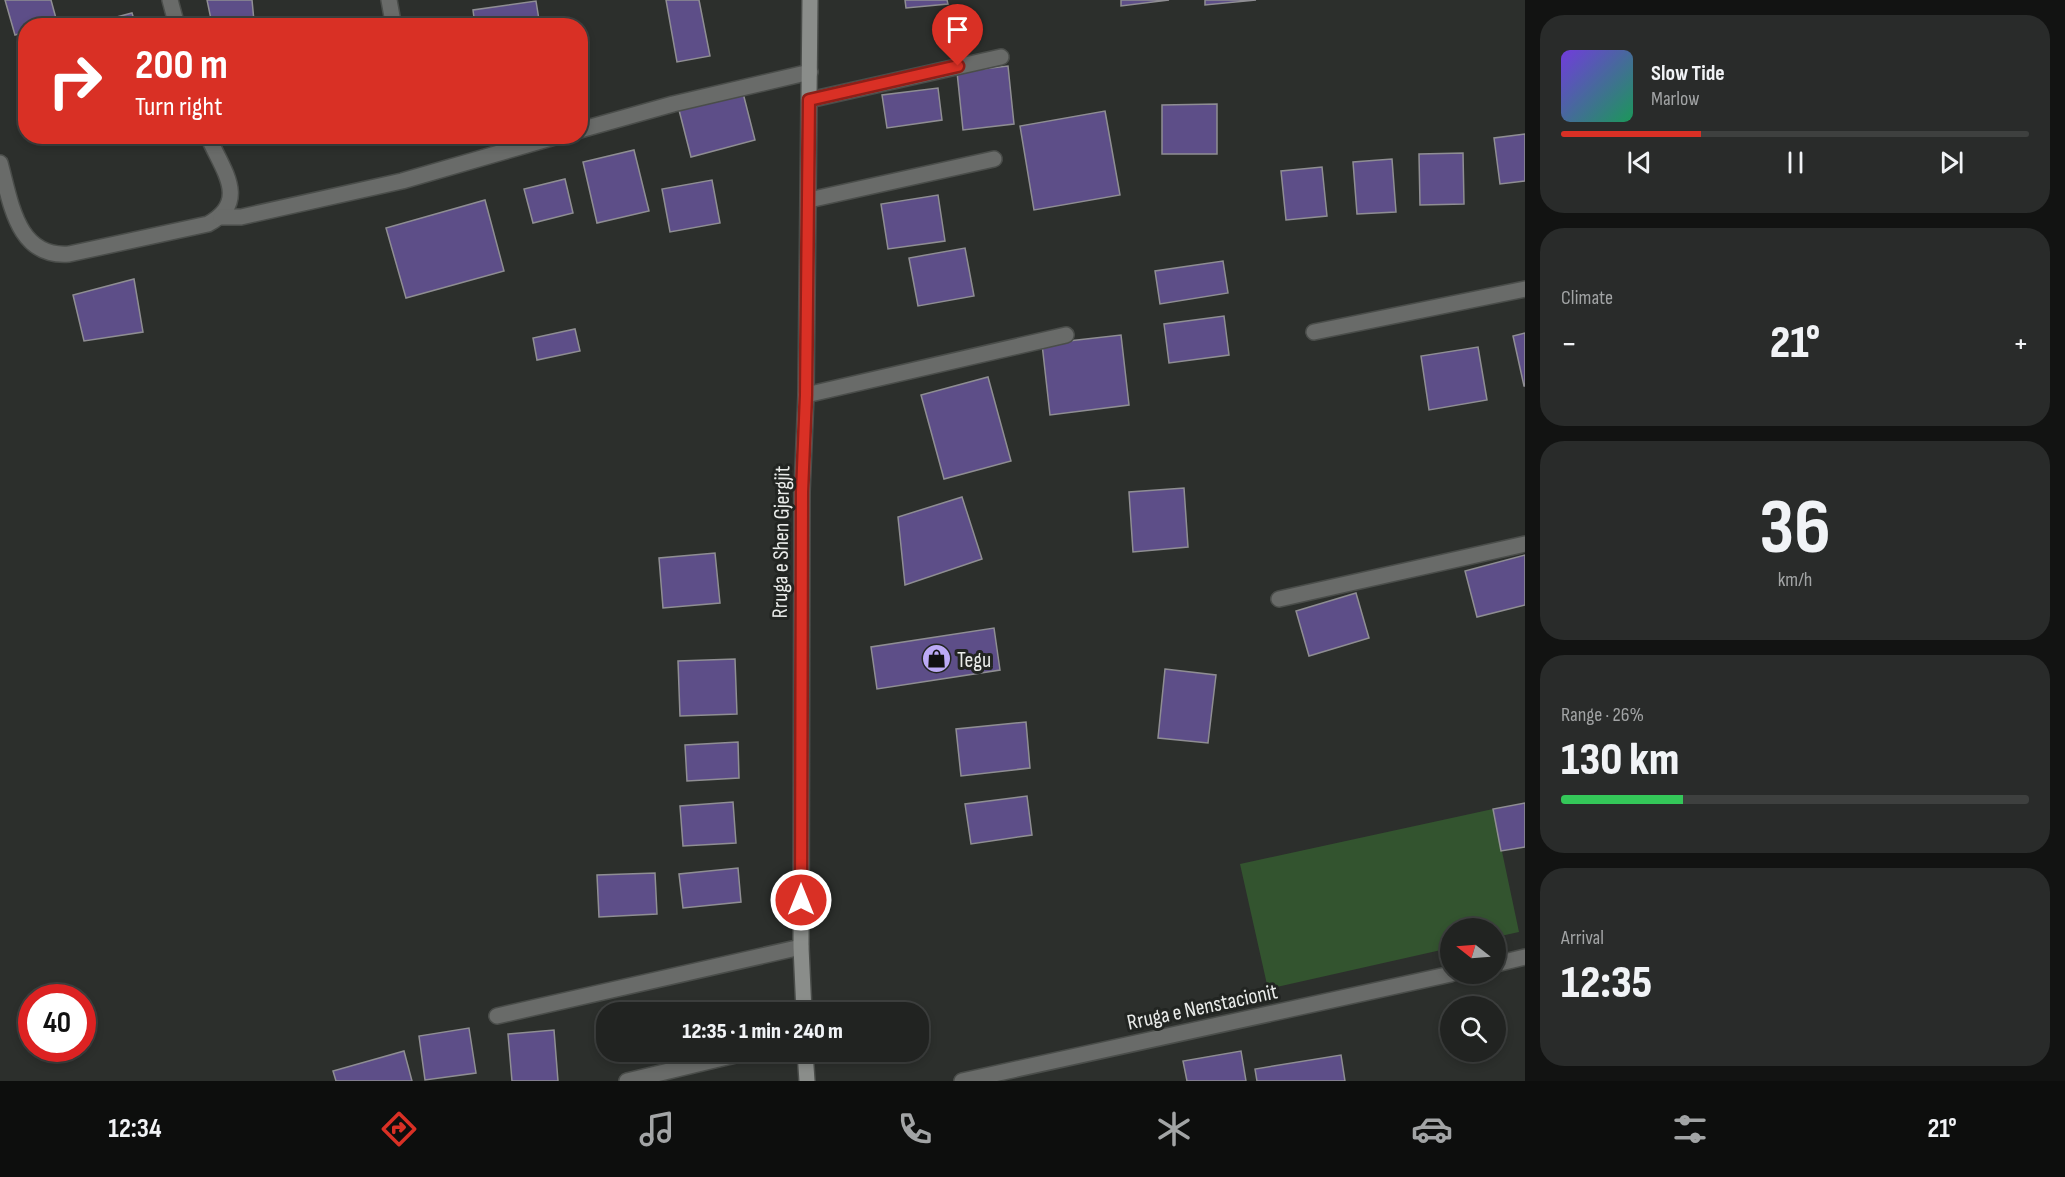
<!DOCTYPE html>
<meta charset="utf-8">
<style>
:root{--surface:#212321;--page:#292b2a;--text:#f1f3f6;--muted:#a2a4a5;--line:#3e403f;--accent:#d93025}
body{margin:0;font-family:"Sofia Sans Condensed",sans-serif;background:var(--page);color:var(--text);height:100vh;display:flex;flex-direction:column;font-size:22px;white-space:nowrap}
*{box-sizing:border-box;margin:0}
p{font-size:20px;color:var(--muted)}
.icon{flex:none;width:33px;height:33px;fill:none;stroke:currentColor;stroke-width:2;stroke-linecap:round;stroke-linejoin:round}
.map{position:relative;flex:1;overflow:hidden}
.details{display:flex;flex-direction:column;gap:15px;padding:15px;background:#121312;width:540px}
.details>*{flex:none}
.hud{position:absolute;left:18px;top:18px;width:570px;height:126px;border-radius:24px;box-shadow:0 3px 9px #0003,0 0 0 2px var(--line);background:#d93025;color:#fff;overflow:hidden}
.needle{width:39px;rotate:287deg}
.buttons{position:absolute;left:1440px;top:918px;display:grid;gap:12px}
.buttons a{display:grid;place-items:center;width:66px;height:66px;border-radius:50%;background:var(--surface);box-shadow:0 3px 9px #0003,0 0 0 2px var(--line);font-size:30px}
.speed{position:absolute;left:18px;top:984px;display:flex;gap:12px;font-size:30px;font-weight:700;text-align:center}
.speed>*{display:grid;place-content:center;width:78px;height:78px;border-radius:50%;background:var(--surface);box-shadow:0 3px 9px #0003,0 0 0 2px var(--line);line-height:1}
.speed .limit{border:9px solid #d22;background:#fff;color:#111}
.pin{position:absolute;display:grid;place-items:center;width:51px;height:51px;color:#fff;margin:-62px -26px;border-radius:50% 50% 50% 0;rotate:-45deg;box-shadow:0 0 6px #0007}
.pin .icon{rotate:45deg}
.me{position:absolute;width:66px;margin:-33px;rotate:0deg;stroke-linejoin:round;filter:drop-shadow(0 0 4px #0008)}
.turn{display:flex;align-items:center;gap:21px;height:126px;padding:0 18px;font-size:27px}
.turn .icon{width:78px;height:78px;stroke-width:2.5}
.turn b{display:block;font-size:42px;line-height:51px}
.big{font-size:45px;font-weight:800;line-height:1.1}
.details .card{flex:1;display:flex;flex-direction:column;justify-content:center;gap:9px;min-width:0;padding:0 21px;border-radius:24px;background:var(--page)}
.details .dial{align-items:center;gap:0}
.dial b{font-size:78px;line-height:1}
.song{display:flex;align-items:center;gap:18px}
.cover{width:72px;height:72px;border-radius:9px;background:linear-gradient(135deg,hsl(260 70% 55%),hsl(150 70% 35%))}
.played{height:6px;border-radius:3px;background:linear-gradient(90deg,var(--accent) 30%,var(--line) 30%)}
.keys{display:flex;justify-content:space-around;direction:ltr}
.heat{display:flex;justify-content:space-between;align-items:center;font-size:33px;direction:ltr}
.charge{height:9px;border-radius:4px;background:linear-gradient(90deg,#34c759 26%,var(--line) 0)}
.trip{position:absolute;left:596px;top:1002px;width:333px;height:60px;border-radius:24px;background:var(--surface);box-shadow:0 3px 9px #0003,0 0 0 2px var(--line);font-weight:800;line-height:60px;text-align:center}
.menu{display:flex;height:96px;justify-content:space-around;align-items:center;background:#0d0e0d;color:var(--muted)}
.menu .icon{width:42px;height:42px}
.menu .current{color:var(--accent)}
.menu b{font-size:27px;color:var(--text)}
main{display:flex;flex:1;min-height:0}
.map>svg:first-child{display:block}
</style>
<main>
<div class="map">
<svg width="1525" height="1081" viewBox="0 0 1525 1081">
<rect width="100%" height="100%" fill="#2c2f2c"/>
<polygon fill="#33542f" points="1493,809 1519,932 1496,937 1496,928 1450,928 1450,948 1268,989 1240,864"/>
<g fill="#5d4e88" stroke="#8f8e93" stroke-width="1.5">
<polygon points="5,0 51,0 57,22 46,26 26,26 26,32 15,35"/>
<polygon points="207,0 252,0 254,21 212,24"/>
<polygon points="666,0 699,0 710,56 677,62"/>
<polygon points="905,0 947,0 948,4 906,8"/>
<polygon points="1121,0 1169,0 1121,6"/>
<polygon points="1205,0 1256,0 1205,5"/>
<polygon points="536,1 540,26 475,26 473,10"/>
<polygon points="132,13 136,26 86,26 86,25"/>
<polygon points="26,59 26,89 18,61"/>
<polygon points="1008,66 1014,124 963,130 957,72"/>
<polygon points="938,88 942,120 887,128 882,95"/>
<polygon points="743,93 755,140 691,157 679,110"/>
<polygon points="1217,104 1217,154 1162,154 1162,105"/>
<polygon points="1105,111 1120,195 1034,210 1020,126"/>
<polygon points="1525,134 1525,181 1500,184 1494,138"/>
<polygon points="634,150 649,211 597,223 583,162"/>
<polygon points="1463,153 1464,204 1420,205 1419,154"/>
<polygon points="1392,159 1396,212 1357,214 1353,162"/>
<polygon points="1322,167 1327,216 1286,220 1281,171"/>
<polygon points="565,179 573,213 533,223 524,189"/>
<polygon points="712,180 720,223 670,232 662,189"/>
<polygon points="938,195 945,241 888,249 881,204"/>
<polygon points="485,200 504,271 406,298 386,228"/>
<polygon points="965,248 974,296 918,306 909,258"/>
<polygon points="1223,261 1228,293 1160,304 1155,271"/>
<polygon points="134,279 143,332 84,341 73,295"/>
<polygon points="1224,316 1229,355 1169,363 1164,324"/>
<polygon points="575,329 580,351 537,360 533,338"/>
<polygon points="1525,333 1525,386 1524,386 1513,336"/>
<polygon points="1121,335 1129,405 1050,415 1042,344"/>
<polygon points="1478,347 1487,400 1429,410 1421,356"/>
<polygon points="988,377 1011,461 944,479 921,395"/>
<polygon points="1184,488 1188,547 1133,552 1129,492"/>
<polygon points="962,497 982,559 905,585 898,517"/>
<polygon points="715,553 720,603 663,608 659,558"/>
<polygon points="1525,555 1525,605 1477,617 1465,571"/>
<polygon points="1356,593 1369,638 1309,656 1296,611"/>
<polygon points="994,628 1000,670 877,689 871,647"/>
<polygon points="735,659 737,714 680,716 678,661"/>
<polygon points="1165,669 1216,675 1208,743 1158,738"/>
<polygon points="1026,722 1030,768 961,776 956,729"/>
<polygon points="738,742 739,778 687,781 685,745"/>
<polygon points="1027,796 1032,835 971,844 965,804"/>
<polygon points="733,802 736,843 683,846 680,806"/>
<polygon points="1525,803 1525,847 1501,851 1493,809"/>
<polygon points="738,868 741,902 683,908 679,874"/>
<polygon points="655,873 657,914 599,917 597,875"/>
<polygon points="666,1006 667,1012 606,1012 606,1026 605,1011"/>
<polygon points="469,1028 476,1073 425,1080 419,1036"/>
<polygon points="554,1030 558,1081 512,1081 508,1034"/>
<polygon points="404,1051 412,1081 336,1081 333,1071"/>
<polygon points="1241,1051 1246,1081 1187,1081 1183,1061"/>
<polygon points="608,1052 670,1052 670,1054 609,1059"/>
<polygon points="1341,1055 1345,1081 1257,1081 1255,1069"/>
</g>
<g fill="none" stroke-linecap="round" stroke-linejoin="round">
<defs>
<g id="street">
<polyline points="170,0 177,26"/>
<polyline points="389,0 393,22"/>
<polyline points="809,100 1001,57"/>
<polyline points="580,130 673,104 810,72"/>
<path d="M 0,163 C 11,203 17,258 69,254 L 208,224 C 251,201 221,168 208,136"/>
<polyline points="809,200 994,159"/>
<polyline points="221,217 241,217 402,181 558,136"/>
<polyline points="1314,332 1525,289"/>
<polyline points="806,395 1066,335"/>
<polyline points="1279,599 1525,544"/>
<polyline points="1496,964 1525,957"/>
<polyline points="497,1016 801,947"/>
<polyline points="627,1081 748,1052"/>
<polyline points="962,1081 1451,974"/>
</g>
<g id="secondary">
<polyline points="804,1012 801,947 802,492 806,395 810,0"/>
<polyline points="805,1052 807,1081"/>
</g>
</defs>
<use href="#street" stroke="#4a4d4a" stroke-width="18"/>
<use href="#secondary" stroke="#4a4d4a" stroke-width="18"/>
<use href="#street" stroke="#696b69" stroke-width="15"/>
<use href="#secondary" stroke="#8a8d8a" stroke-width="15"/>
</g>
<g fill="none" stroke-linecap="round" stroke-linejoin="round">
<defs>
<polyline id="route" points="801,900 802,492 806,395 809,100 958,66"/>
</defs>
<use href="#route" stroke="#8d1f18" stroke-width="15"/>
<use href="#route" stroke="#d93025" stroke-width="10"/>
</g>
<defs>
<symbol id="shop-disc" viewBox="-11 -11 22 22"><circle r="9.5" fill="#bcaaf5" stroke="#222522"/><path d="M-5-2.5h2.3a2.7 3.5 0 0 1 5.4 0H5L5.5 6h-11ZM-1.5-2.5h3a1.5 2.3 0 0 0-3 0Z" fill="#111"/></symbol>
</defs>
<g fill-rule="evenodd">
<use href="#shop-disc" x="920" y="642" width="33" height="33"/>
</g>
<g text-anchor="middle" stroke-width="6" stroke-linejoin="round" paint-order="stroke">
<g font-size="22" fill="#eaecea" stroke="#222522">
<text transform="translate(780 542) rotate(-89)" y="8">Rruga e Shen Gjergjit</text>
<text transform="translate(1202 1006) rotate(-12)" y="8">Rruga e Nenstacionit</text>
</g>
<g font-size="22" fill="#eaecea" stroke="#222522" text-anchor="start">
<text x="957" y="667">Tegu</text>
</g>
</g>
</svg>
<div class="buttons">
<a><svg class="needle" viewBox="-14 -14 28 28"><path d="M0-13l5 13h-10z" fill="#e53935"/><path d="M0 13l5-13h-10z" fill="#a2a4a5"/></svg></a>
<a><svg class="icon" aria-label="search" viewBox="0 0 24 24"><circle cx="10" cy="10" r="6"/><path d="M15 15l6 6"/></svg></a>
</div>
<div class="speed"><div class="limit">40</div></div>
<div class="pin" style="left:958px;top:66px;background:#d93025"><svg class="icon" aria-label="arrive" viewBox="0 0 24 24"><path d="M6 21V4h12l-3 4 3 4H6"/></svg></div>
<svg class="me" style="left:801px;top:900px" viewBox="-20 -20 40 40"><circle r="17" fill="#d93025" stroke="#fff" stroke-width="3"/><path d="M0-11L8 9 0 5-8 9z" fill="#fff"/></svg>
<div class="trip">12:35 · 1 min · 240 m</div>
<div class="hud">
<div class="turn"><svg class="icon" aria-label="right" viewBox="0 0 24 24"><path d="M7 20v-9h11M14 6l5 5-5 5"/></svg><div><b>200 m</b>Turn right</div></div>
</div>
</div>
<section class="details">
<div class="card">
<div class="song"><i class="cover"></i><div><b>Slow Tide</b><p>Marlow</p></div></div>
<div class="played"></div>
<div class="keys"><svg class="icon" aria-label="previous" viewBox="0 0 24 24"><path d="M18 5L8 12l10 7zM5 5v14"/></svg><svg class="icon" aria-label="pause" viewBox="0 0 24 24"><path d="M8 5v14M16 5v14"/></svg><svg class="icon" aria-label="next" viewBox="0 0 24 24"><path d="M6 5l10 7-10 7zM19 5v14"/></svg></div>
</div>
<div class="card"><p>Climate</p>
<div class="heat"><a>−</a><b class="big">21°</b><a>+</a></div>
</div>
<div class="card dial"><b>36</b><p>km/h</p></div>
<div class="card"><p>Range · 26%</p><b class="big">130 km</b><div class="charge"></div></div>
<div class="card"><p>Arrival</p><b class="big">12:35</b></div>
</section>
</main>
<nav class="menu">
<b>12:34</b>
<svg class="icon current" aria-label="directions" viewBox="0 0 24 24"><path d="M12 3l9 9-9 9-9-9zM9 14v-3h6M13 9l2 2-2 2"/></svg>
<svg class="icon" aria-label="music" viewBox="0 0 24 24"><path d="M9 18V5l10-2v13"/><circle cx="6" cy="18" r="3"/><circle cx="16" cy="16" r="3"/></svg>
<svg class="icon" aria-label="phone" viewBox="0 0 24 24"><path d="M5 4h4l2 5-3 2q2 4 5 5l2-3 5 2v4C11 20 4 13 5 4z"/></svg>
<svg class="icon" aria-label="climate" viewBox="0 0 24 24"><path d="M12 3v18M4 7l16 10M4 17L20 7"/></svg>
<svg class="icon" aria-label="car" viewBox="0 0 24 24"><path d="M5 17H2v-5l4-1 3-4h7l3 4 3 1v5h-3M9 17h6M6 11h13"/><circle cx="7" cy="17" r="2"/><circle cx="17" cy="17" r="2"/></svg>
<svg class="icon" aria-label="filters" viewBox="0 0 24 24"><path d="M4 7h16M4 17h16"/><circle cx="9" cy="7" r="2"/><circle cx="15" cy="17" r="2"/></svg>
<b>21°</b>
</nav>
